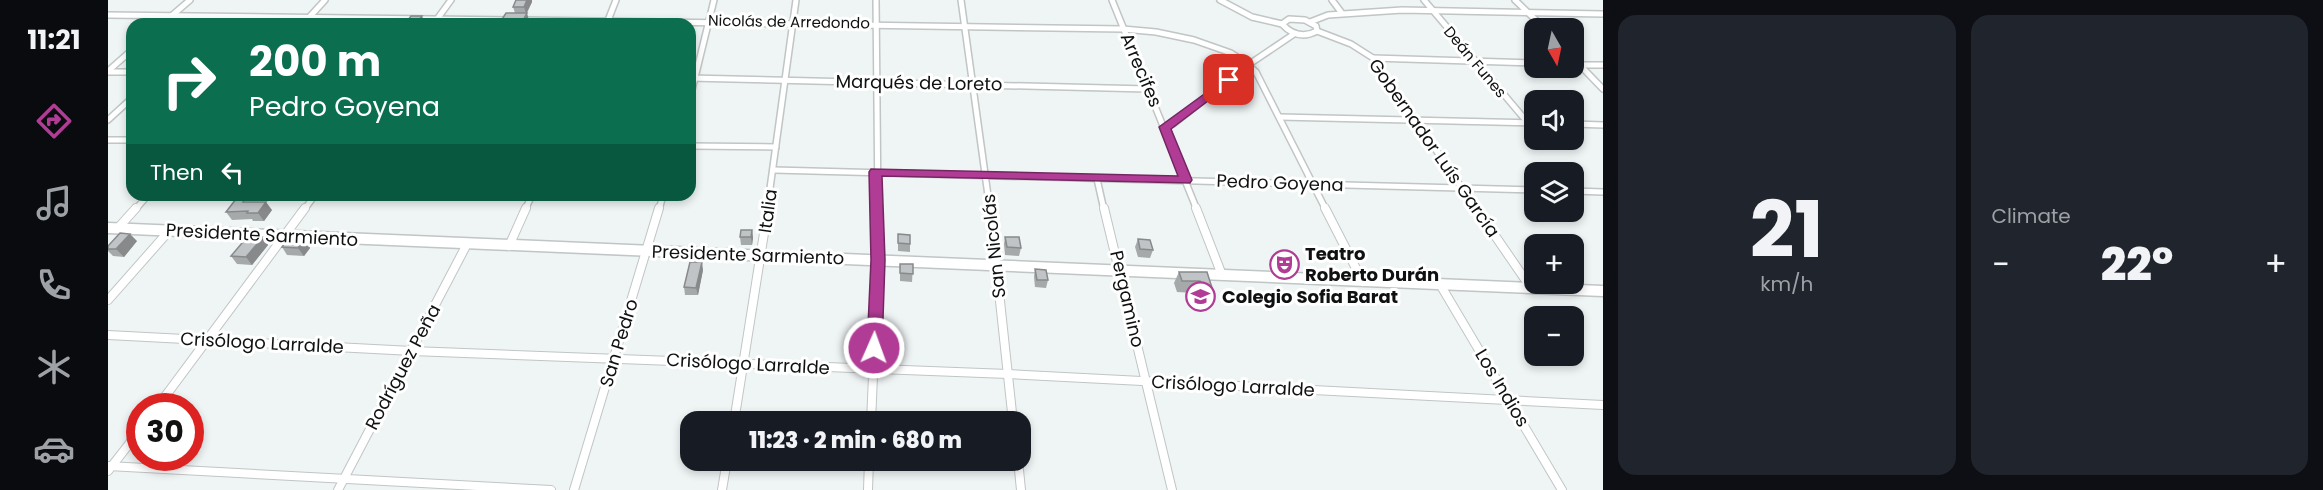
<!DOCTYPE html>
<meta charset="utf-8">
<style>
:root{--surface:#171b24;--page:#20242c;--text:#f1f3f6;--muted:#9ea1a6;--accent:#b13c95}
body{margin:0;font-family:Poppins,sans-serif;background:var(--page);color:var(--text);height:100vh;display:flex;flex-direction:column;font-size:22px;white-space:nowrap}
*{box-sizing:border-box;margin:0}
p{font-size:20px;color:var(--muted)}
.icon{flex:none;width:33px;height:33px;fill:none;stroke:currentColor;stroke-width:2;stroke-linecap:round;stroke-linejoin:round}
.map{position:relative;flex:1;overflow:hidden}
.drawer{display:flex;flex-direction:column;gap:15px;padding:15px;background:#0d0f14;width:720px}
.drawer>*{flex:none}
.hud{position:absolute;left:18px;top:18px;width:570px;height:183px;border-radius:18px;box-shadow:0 3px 9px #0003;background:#0b6e4f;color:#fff;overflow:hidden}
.needle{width:39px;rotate:171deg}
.buttons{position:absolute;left:1416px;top:18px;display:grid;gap:12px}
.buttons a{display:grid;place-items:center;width:60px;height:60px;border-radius:12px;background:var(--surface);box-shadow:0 3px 9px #0003;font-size:30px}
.speed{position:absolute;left:18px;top:393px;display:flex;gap:12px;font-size:30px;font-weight:700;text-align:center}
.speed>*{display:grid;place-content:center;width:78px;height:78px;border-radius:50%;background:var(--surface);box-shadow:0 3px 9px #0003;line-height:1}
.speed .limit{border:9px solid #d22;background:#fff;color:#111}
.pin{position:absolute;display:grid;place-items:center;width:51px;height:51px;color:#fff;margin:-26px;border-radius:12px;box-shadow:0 3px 9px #0006}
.me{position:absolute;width:66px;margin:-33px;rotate:2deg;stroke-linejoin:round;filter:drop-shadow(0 0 4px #0008)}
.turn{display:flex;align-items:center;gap:21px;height:126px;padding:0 24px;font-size:27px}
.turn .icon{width:78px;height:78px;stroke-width:2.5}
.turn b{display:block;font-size:42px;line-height:51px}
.then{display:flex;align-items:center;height:57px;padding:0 24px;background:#0003;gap:12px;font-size:22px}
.big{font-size:45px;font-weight:800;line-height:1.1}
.drawer .card{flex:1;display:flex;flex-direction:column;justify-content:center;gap:9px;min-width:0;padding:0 21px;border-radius:18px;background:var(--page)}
.drawer .dial{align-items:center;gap:0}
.dial b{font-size:78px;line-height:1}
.heat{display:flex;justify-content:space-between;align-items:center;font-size:33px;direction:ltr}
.drawer .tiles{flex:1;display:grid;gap:15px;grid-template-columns:repeat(2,1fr)}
.trip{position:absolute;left:572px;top:411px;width:351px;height:60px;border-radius:18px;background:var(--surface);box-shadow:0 3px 9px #0003;font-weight:800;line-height:60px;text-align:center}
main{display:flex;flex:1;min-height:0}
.menu{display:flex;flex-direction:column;width:108px;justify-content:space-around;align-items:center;background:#090b0e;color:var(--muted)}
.menu .icon{width:42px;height:42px}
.menu .selected{color:var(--accent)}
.menu b{font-size:27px;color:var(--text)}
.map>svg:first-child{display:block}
</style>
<main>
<nav class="menu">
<b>11:21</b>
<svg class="icon selected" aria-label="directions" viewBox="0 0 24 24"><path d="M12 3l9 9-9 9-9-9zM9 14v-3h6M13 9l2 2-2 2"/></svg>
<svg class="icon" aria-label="music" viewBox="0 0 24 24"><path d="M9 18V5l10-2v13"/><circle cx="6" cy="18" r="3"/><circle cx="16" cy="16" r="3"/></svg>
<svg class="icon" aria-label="phone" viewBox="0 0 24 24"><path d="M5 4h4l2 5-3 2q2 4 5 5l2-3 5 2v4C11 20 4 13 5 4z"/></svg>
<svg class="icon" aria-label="climate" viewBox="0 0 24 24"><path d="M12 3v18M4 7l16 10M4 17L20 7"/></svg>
<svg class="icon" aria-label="car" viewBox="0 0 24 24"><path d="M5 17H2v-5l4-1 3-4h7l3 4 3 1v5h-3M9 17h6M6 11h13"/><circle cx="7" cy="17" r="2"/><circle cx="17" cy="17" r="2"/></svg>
</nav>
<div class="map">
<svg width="1495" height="490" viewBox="0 0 1495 490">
<rect width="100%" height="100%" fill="#eff4f4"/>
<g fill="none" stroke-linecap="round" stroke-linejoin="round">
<defs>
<g id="minor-far1">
<polyline points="768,0 770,210"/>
<polyline points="853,0 882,210"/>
<polyline points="1004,0 1089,210"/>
<polyline points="1112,0 1144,17 1174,24"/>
<polyline points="1224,0 1233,12"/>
<polyline points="1316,0 1420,123"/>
<polyline points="1407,0 1436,28"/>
<polyline points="0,15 402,20"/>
<path d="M 1181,19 L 1197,20 L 1208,26 L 1209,31 C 1196,38 1184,35 1174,24 Z"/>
<polyline points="414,20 1015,29 1048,32 1086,40 1123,53 1137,62 1148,72 1218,210"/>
<polyline points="327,22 343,0"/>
<polyline points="1202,22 1220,15 1294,10 1495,14"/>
<polyline points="499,23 508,0"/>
<polyline points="54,24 82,0"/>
<polyline points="195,24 217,0"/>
<polyline points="1209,31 1243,44 1265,58 1369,210"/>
<polyline points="1265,58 1426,63"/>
<polyline points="1466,59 1495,89"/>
<polyline points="1471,65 1495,65"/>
<polyline points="0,71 24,50"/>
<polyline points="0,72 24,72"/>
<polyline points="582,78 1039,89"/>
<polyline points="582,98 606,0"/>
<polyline points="1172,117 1426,123"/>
<polyline points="0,120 24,98"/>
<polyline points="1466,124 1495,125"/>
<polyline points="1057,127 1065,124 1140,65 1186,34"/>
<polyline points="0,140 24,140"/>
<polyline points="582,146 668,147"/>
<polyline points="666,170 1426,190"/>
<polyline points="989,179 996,210"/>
<polyline points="1466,191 1495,192"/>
<polyline points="27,210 40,195"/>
<polyline points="196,210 207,195"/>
<polyline points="417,210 424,195"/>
<polyline points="551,210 555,195"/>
<polyline points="659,210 688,0"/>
</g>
<g id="minor">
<polyline points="882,208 905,422"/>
<polyline points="996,208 1064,490"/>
<polyline points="1088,208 1114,275"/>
<polyline points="1217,208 1255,282"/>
<polyline points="1368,208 1423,288"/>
<polyline points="10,228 28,208"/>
<polyline points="401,246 418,208"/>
<polyline points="1333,286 1454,490"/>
<polyline points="0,300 61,231"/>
<polyline points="0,335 304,351 900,374 1495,405"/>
<polyline points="50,406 197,208"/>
<polyline points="626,422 660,208"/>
<polyline points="763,422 770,260 770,208"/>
<polyline points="910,460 913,490"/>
<polyline points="0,466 443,490"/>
<polyline points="0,471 32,430"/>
<polyline points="230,490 359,244"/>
<polyline points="466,490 551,208"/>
<polyline points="614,490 619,460"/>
<polyline points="760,490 761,460"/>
</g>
<polyline id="secondary" points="0,228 1495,291"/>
</defs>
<use href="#minor-far1" stroke="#c0c5c5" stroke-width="8"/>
<use href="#minor" stroke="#c0c5c5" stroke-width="10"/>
<use href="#secondary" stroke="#c0c5c5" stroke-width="13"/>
<use href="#minor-far1" stroke="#fff" stroke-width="5"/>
<use href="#minor" stroke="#fff" stroke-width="8"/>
<use href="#secondary" stroke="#fff" stroke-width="10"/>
</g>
<g fill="#a6a9aa">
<polygon points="408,0 424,0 424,2 419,13 407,13 405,7"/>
<polygon points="139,202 164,210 156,221 145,221 144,219 124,220 118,212"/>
<polygon points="644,230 645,238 644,245 633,245 632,237"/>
<polygon points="790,234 802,235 802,252 790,251"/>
<polygon points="155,237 160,245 144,265 129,264 123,256"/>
<polygon points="897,237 913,248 911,256 897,255 896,244"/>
<polygon points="1030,239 1045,250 1042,258 1030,257 1027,247"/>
<polygon points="196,240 202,248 196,256 179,255 174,247"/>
<polygon points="29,241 16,257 5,256 0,251 0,246"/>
<polygon points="792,264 805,264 804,282 792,281"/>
<polygon points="927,269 940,280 938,288 927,287 926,277"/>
<polygon points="595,270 590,295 577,295 576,287"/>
<polygon points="1071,272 1099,272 1105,291 1100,302 1090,302 1087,293 1069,292 1066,283"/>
</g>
<g fill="#87898b">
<polygon points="419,0 424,0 424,2 418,14 416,7"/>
<polygon points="419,13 422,24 413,24"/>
<polygon points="314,16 317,23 317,24 308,24"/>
<polygon points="158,202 164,210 156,221 150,213"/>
<polygon points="644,230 645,238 644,245 643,237"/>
<polygon points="22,234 29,241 16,257 8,249"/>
<polygon points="155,237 160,245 144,265 138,257"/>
<polygon points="196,240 202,248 196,256 190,248"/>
<polygon points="594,262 595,270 590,295 588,288"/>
</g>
<g fill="#c1c4c6" stroke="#87898b" stroke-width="1.5">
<polygon points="408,0 419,0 416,7 405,7"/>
<polygon points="398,13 419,13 413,24 391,24"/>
<polygon points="303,16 314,16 308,24 297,24"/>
<polygon points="128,199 137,199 135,202 158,202 150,213 139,213 140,211 118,212"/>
<polygon points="633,230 644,230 643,237 632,237"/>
<polygon points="12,233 22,234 8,249 0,249 0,246"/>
<polygon points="790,234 802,235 802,244 790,243"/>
<polygon points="140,236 155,237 138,257 123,256"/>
<polygon points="897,237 911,237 913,248 899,247"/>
<polygon points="180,239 196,240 190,248 174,247"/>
<polygon points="1030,239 1042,240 1045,250 1032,249"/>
<polygon points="582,262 594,262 588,288 576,287"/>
<polygon points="792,264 805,264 805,274 792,273"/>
<polygon points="927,269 938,270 940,280 929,280"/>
<polygon points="1071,272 1099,272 1105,291 1095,290 1092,281 1074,281"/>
</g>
<polygon fill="#b13c95" stroke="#732761" stroke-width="1.5" points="1121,76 1125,77 1125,82 1063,129 1084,180 1082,183 774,176 777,260 774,348 772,352 766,354 761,352 759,348 763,260 761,172 763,169 1070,176 1051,127"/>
<defs>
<symbol id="theatre-ring" viewBox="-11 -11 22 22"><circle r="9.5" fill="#fff" stroke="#b13c95" stroke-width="1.5"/><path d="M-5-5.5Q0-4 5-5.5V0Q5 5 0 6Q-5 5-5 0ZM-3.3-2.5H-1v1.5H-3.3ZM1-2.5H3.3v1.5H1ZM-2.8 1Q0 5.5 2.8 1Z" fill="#b13c95"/></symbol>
<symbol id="school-ring" viewBox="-11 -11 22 22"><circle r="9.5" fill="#fff" stroke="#b13c95" stroke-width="1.5"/><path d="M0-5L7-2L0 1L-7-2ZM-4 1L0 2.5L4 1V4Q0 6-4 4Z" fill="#b13c95"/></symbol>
</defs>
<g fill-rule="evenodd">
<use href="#theatre-ring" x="1160" y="248" width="33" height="33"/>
<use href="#school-ring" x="1076" y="280" width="33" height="33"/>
</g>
<g text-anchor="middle" stroke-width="6" stroke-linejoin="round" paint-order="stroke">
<g font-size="15" fill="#0f1011" stroke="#fff">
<text transform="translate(681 22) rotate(1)" y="5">Nicolás de Arredondo</text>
<text transform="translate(1367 62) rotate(50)" y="5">Deán Funes</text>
</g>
<g font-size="18" fill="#0f1011" stroke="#fff">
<text transform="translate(1033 70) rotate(67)" y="6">Arrecifes</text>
<text transform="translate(811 83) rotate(1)" y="6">Marqués de Loreto</text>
<text transform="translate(1326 148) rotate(55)" y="6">Gobernador Luís García</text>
<text transform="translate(1172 183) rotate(2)" y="6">Pedro Goyena</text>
<text transform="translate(660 211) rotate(-82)" y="6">Italia</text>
<text transform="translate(154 235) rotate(3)" y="6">Presidente Sarmiento</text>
<text transform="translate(886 246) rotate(-96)" y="6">San Nicolás</text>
<text transform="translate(640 255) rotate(2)" y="6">Presidente Sarmiento</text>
<text transform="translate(1019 299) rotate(77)" y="6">Pergamino</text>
<text transform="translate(154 343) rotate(3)" y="6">Crisólogo Larralde</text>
<text transform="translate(511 343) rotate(-73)" y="6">San Pedro</text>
<text transform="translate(640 364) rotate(3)" y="6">Crisólogo Larralde</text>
<text transform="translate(295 367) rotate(-62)" y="6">Rodríguez Peña</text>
<text transform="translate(1125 386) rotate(3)" y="6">Crisólogo Larralde</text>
<text transform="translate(1394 388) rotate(59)" y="6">Los Indios</text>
</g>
<g font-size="18" font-weight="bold" fill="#0f1011" stroke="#fff" text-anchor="start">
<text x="1197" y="260">Teatro<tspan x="1197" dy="21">Roberto Durán</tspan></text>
<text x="1114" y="303">Colegio Sofia Barat</text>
</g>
</g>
</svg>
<div class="buttons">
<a><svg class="needle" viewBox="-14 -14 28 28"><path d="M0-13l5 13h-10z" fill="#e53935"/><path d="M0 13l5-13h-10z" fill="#9ea1a6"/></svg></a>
<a><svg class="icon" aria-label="sound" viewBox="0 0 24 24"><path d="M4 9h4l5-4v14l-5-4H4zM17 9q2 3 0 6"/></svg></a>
<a><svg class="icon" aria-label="layers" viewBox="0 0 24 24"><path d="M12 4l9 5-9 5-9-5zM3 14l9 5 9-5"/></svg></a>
<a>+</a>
<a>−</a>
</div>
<div class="speed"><div class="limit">30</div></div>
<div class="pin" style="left:1121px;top:80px;background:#d93025"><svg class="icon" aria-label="arrive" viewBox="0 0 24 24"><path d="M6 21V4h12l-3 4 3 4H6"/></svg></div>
<svg class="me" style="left:766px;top:348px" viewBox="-20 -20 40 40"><circle r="17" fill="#b13c95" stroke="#fff" stroke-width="3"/><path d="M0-11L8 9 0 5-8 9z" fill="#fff"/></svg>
<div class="trip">11:23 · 2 min · 680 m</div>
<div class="hud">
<div class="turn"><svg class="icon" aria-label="right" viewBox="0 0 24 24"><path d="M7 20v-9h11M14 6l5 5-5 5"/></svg><div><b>200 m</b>Pedro Goyena</div></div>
<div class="then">Then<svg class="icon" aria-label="left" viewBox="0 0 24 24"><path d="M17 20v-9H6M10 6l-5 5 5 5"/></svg></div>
</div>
</div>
<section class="drawer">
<div class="tiles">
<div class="card dial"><b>21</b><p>km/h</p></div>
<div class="card"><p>Climate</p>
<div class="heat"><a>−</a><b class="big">22°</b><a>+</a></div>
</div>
</div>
</section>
</main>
